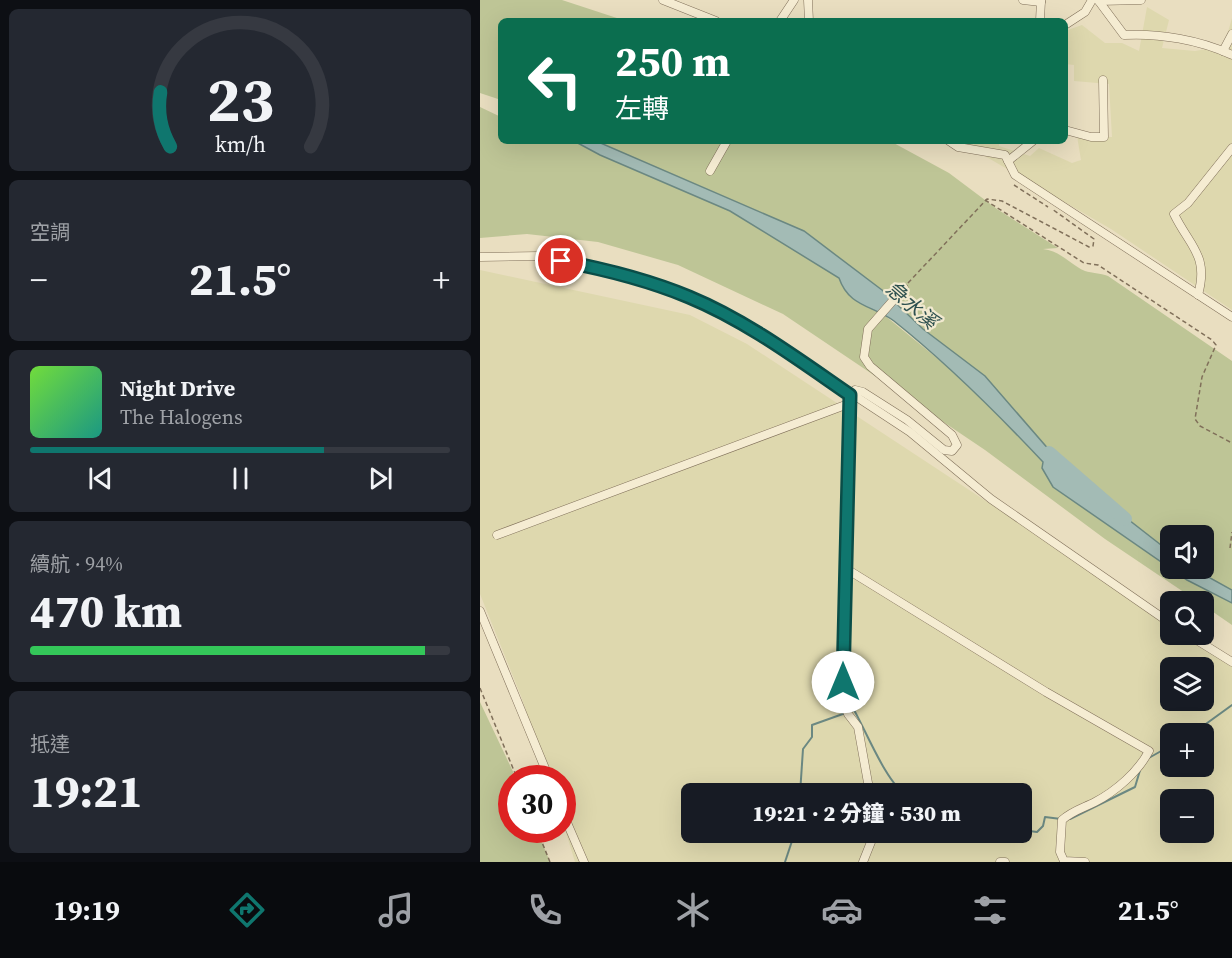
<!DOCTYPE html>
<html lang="zh-TW">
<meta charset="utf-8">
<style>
:root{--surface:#171b24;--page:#242831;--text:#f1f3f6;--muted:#9ea1a6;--line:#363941;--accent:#0f766e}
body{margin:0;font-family:"Source Serif 4","Noto Sans TC",serif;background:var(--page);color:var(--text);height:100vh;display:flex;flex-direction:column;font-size:22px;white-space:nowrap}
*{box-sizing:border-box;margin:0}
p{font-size:20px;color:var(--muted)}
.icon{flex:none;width:33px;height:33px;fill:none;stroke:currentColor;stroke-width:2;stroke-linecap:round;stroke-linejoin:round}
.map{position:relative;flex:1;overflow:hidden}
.sheet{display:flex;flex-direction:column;gap:9px;padding:9px;background:#0d0f14;width:480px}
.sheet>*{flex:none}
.guide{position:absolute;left:18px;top:18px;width:570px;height:126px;border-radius:9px;box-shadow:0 6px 24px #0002;background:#0b6e4f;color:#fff;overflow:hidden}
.tools{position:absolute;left:680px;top:525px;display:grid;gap:12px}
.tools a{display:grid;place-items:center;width:54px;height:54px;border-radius:9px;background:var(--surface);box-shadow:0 6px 24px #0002;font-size:30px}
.speed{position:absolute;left:18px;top:765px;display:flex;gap:12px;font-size:30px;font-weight:700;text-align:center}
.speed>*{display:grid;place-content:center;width:78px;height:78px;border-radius:50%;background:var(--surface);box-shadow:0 6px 24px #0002;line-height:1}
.speed .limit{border:9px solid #d22;background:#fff;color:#111}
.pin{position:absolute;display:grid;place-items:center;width:51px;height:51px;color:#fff;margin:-26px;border:3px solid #fff;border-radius:50%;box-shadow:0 2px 6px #0007}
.me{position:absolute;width:66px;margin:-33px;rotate:0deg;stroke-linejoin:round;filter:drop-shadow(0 0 4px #0008)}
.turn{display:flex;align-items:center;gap:21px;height:126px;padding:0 18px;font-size:27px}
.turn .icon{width:78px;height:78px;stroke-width:2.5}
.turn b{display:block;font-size:42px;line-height:51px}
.big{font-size:45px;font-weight:800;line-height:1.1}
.sheet .widget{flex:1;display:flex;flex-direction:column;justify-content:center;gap:9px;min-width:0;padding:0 21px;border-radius:9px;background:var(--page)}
.sheet .dial{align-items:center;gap:0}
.dial svg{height:156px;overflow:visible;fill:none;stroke:var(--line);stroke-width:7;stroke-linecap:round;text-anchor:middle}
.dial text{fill:var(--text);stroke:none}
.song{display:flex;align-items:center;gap:18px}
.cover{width:72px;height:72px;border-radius:9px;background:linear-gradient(135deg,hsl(100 70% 55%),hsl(170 70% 35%))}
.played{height:6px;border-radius:3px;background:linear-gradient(90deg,var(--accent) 70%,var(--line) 70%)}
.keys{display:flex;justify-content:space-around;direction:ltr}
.heat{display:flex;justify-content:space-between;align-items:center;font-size:33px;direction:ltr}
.charge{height:9px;border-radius:4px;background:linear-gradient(90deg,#34c759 94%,var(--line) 0)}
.trip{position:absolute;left:201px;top:783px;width:351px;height:60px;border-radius:9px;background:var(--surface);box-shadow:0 6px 24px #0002;font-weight:800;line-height:60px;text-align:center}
.tabs{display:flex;height:96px;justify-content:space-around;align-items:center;background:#090b0e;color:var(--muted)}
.tabs .icon{width:42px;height:42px}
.tabs .on{color:var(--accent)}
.tabs b{font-size:27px;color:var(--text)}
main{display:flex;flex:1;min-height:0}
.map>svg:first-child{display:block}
</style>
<main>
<section class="sheet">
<div class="widget dial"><svg viewBox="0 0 100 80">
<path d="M14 69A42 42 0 1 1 86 69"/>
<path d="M14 69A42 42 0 0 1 9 41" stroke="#0f766e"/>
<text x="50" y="56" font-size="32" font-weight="700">23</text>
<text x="50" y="72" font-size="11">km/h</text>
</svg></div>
<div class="widget"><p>空調</p>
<div class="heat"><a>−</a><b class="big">21.5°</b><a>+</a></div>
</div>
<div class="widget">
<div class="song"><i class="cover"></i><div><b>Night Drive</b><p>The Halogens</p></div></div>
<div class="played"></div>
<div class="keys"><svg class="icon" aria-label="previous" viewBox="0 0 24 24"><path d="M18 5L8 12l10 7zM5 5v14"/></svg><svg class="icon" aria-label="pause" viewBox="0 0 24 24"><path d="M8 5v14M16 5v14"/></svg><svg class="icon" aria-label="next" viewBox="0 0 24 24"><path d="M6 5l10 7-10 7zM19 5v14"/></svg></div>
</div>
<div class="widget"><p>續航 · 94%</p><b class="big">470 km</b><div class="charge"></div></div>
<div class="widget"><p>抵達</p><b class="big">19:21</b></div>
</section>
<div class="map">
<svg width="752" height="862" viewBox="0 0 752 862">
<rect width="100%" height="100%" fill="#e9dec0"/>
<g fill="#ded8ae" fill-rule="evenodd">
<polygon points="667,7 689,20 682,48 715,51 744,46 752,18 752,310 631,229 479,141 519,141 519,146 550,156 559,148 592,163 601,160 597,136 632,137 629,84 594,81 594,65 585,64 585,31 602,25 625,43 642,43 659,51"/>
<path d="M 0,270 L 210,315 L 267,344 L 690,622 L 690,634 L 709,635 L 752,663 L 752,862 L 95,862 L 83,823 L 82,778 L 68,778 L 41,696 L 0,594 ZM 690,668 L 723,668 L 723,700 L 690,700 ZM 690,734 L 723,734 L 723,766 L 690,766 ZM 212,794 L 542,794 L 542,832 L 212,832 ZM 690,800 L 723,800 L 723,832 L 690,832 Z"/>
</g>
<g fill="#bec596">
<polygon points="0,0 82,0 146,21 21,21 21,100 0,93"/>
<polygon points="0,107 21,117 21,141 94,141 120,155 250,211 359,278 491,386 564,462 573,487 707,580 752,603 752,625 723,605 723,602 717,601 625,539 505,450 303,314 198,265 118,242 47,234 0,238"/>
<path d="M 116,141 L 410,141 L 469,173 L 517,209 L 578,248 L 563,249 C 581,251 589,264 605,271 C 612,273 620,273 628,276 L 752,361 L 752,590 L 714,569 L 723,568 L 723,536 L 690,536 L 690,552 L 590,474 L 505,376 L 443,329 L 402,290 L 324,231 Z"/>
<polygon points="0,702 36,778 32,778 32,830 57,830 70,862 0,862"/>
</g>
<g fill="#a3bbb5" stroke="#6b8882" stroke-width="1.5">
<path d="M 94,141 L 116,141 L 324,231 L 402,290 L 443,329 L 505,376 L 590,474 L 690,552 L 690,568 L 573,487 L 562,468 L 563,462 C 516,412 468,364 414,321 C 392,305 369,307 359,278 L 250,211 L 120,155 Z"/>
<polygon points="691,569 714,569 752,590 752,603 707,580"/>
</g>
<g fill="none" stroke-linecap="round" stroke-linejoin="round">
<g stroke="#6b8882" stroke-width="2">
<polyline points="712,734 752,705"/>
<polyline points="667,759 690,746"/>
<path d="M 320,794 L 323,749 L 332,737 L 332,725 L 374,710 C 385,729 408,786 426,794"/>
<polyline points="590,819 655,787 661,767"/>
<polyline points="542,830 557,832 563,826 565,817 581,819"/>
<polyline points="524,832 528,838 537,832"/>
<polyline points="305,862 315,832"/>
</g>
<polyline stroke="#a3bbb5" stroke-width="14" points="569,453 645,519"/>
<defs>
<g id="minor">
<polyline points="183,0 236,21"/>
<polyline points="328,0 329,21"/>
<polyline points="543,0 561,2"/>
<path d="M 618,0 L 644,35 C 679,33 720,40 752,55"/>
<polyline points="619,1 661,0"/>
<polyline points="300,21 314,0"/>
<polyline points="560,21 561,0"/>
<polyline points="585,25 605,12 612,0"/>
<polyline points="743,51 752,34"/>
<polyline points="585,130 611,137 624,137 623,80"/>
<polyline points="469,141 478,147 525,155 535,175 752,317"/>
<polyline points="528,161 553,141"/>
<polyline points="230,171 247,141"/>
<polyline points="0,257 59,256 124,269 210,297 290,340 430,432 511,499 690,623"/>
<path d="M 718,295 C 729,255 710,247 694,214 L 708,203 L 752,148"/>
<polyline points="17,535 368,404"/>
<path d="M 365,568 L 566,692 L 669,751 C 658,772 636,791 615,802 C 603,808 592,811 582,820 L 580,852 L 584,861 L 605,862"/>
<polyline points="0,611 69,778"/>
<polyline points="707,634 752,662"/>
<polyline points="390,794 378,727 368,714 363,696 370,395 375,390 383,392 427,420 464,450 472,451 477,445 472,435 390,366 384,357 388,329 424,288"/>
<polyline points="82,811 104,862"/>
<polyline points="383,862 395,832"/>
<polyline points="520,862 525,862"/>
</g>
</defs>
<use href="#minor" stroke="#80705a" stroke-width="9"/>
<g stroke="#80705a" stroke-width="1.5" stroke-dasharray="4.5 3" stroke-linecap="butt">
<polyline points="534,185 568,207"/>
<polyline points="505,200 604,263 618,265 732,340 736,345 722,377 715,419 720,426 752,443"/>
<polyline points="428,283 507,199 522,201 609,247 613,246 614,239 572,209"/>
<polyline points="750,548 752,532"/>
<polyline points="0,688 37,778"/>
<polyline points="57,830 70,862"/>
</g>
<use href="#minor" stroke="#f5ecd2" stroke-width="8"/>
</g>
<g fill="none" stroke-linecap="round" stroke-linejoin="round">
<defs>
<path id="route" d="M 81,261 C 124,269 168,280 209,297 C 267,321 319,360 370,395 L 363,682"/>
</defs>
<use href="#route" stroke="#0a4d48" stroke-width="15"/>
<use href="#route" stroke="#0f766e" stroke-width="10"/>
</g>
<g text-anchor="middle" stroke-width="4.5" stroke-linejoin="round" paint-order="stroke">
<g font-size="20" font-style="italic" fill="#2d504f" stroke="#f1e9cf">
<text transform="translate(432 305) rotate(41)" y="7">急水溪</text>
</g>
</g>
</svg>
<div class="tools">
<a><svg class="icon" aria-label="sound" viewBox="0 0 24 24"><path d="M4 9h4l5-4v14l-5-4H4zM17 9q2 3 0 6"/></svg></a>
<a><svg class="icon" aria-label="search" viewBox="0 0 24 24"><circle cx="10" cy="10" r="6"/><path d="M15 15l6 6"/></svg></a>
<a><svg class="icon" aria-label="layers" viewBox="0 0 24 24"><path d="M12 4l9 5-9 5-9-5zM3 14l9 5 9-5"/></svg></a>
<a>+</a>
<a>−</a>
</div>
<div class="speed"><div class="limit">30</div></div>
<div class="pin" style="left:81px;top:261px;background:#d93025"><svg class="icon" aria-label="arrive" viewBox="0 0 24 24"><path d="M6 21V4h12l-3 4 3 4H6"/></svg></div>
<svg class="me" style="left:363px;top:682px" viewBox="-20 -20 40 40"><circle r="19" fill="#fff"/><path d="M0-13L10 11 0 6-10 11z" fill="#0f766e"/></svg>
<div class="trip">19:21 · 2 分鐘 · 530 m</div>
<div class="guide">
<div class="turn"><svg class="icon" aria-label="left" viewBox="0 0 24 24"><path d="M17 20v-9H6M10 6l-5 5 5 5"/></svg><div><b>250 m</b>左轉</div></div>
</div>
</div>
</main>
<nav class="tabs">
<b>19:19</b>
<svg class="icon on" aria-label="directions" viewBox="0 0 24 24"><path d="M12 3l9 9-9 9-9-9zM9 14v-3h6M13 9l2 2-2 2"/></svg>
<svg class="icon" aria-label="music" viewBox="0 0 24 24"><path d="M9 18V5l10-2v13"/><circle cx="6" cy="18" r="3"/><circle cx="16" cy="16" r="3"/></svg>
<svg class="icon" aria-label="phone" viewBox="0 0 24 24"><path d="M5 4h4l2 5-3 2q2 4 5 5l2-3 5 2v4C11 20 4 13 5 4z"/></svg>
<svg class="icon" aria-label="climate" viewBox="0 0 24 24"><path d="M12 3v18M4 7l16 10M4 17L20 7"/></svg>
<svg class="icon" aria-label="car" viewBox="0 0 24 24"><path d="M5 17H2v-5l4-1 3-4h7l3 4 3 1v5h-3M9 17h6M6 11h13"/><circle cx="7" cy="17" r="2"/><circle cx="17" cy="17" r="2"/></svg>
<svg class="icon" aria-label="filters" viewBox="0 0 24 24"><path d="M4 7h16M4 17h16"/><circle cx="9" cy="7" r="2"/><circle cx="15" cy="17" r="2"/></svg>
<b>21.5°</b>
</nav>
